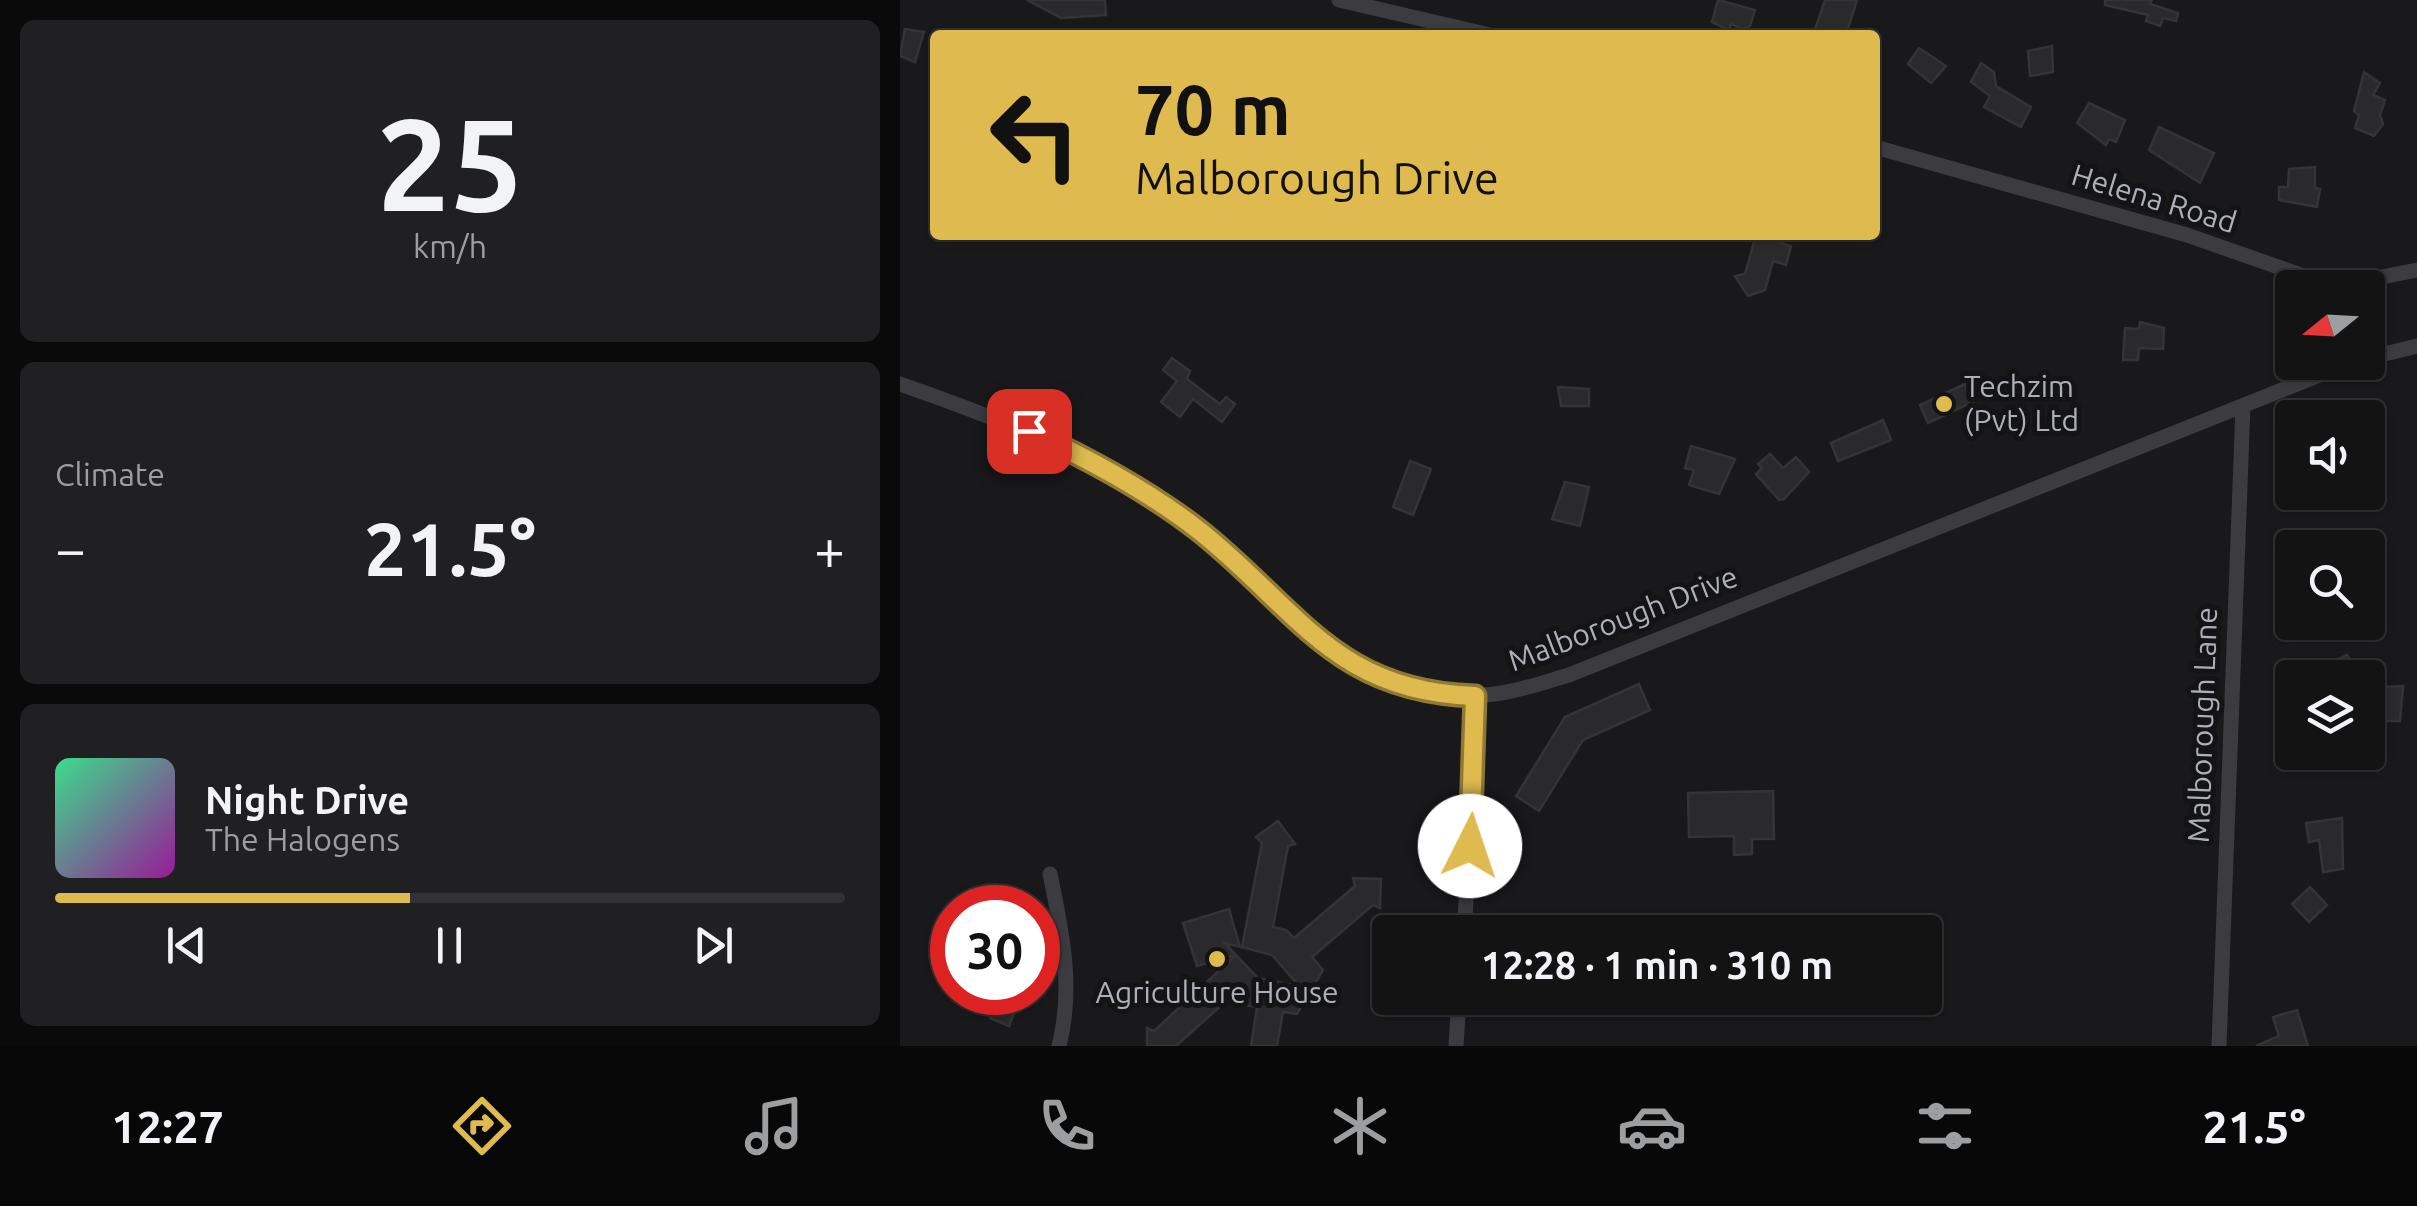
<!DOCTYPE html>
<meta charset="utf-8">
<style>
:root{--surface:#131314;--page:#202022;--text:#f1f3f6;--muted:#9d9ea0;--line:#323234;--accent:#deba4f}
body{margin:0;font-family:Ubuntu,sans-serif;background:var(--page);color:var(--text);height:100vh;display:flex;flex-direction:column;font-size:38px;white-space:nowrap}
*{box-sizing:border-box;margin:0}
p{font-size:32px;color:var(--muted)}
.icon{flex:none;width:55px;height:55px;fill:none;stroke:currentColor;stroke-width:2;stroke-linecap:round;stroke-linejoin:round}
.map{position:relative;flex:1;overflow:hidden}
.drawer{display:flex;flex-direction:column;gap:20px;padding:20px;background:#0a0a0b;width:900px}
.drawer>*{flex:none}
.banner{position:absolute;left:30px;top:30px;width:950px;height:210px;border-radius:10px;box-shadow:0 2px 8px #0004,0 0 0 2px var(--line);background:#deba4f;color:#111;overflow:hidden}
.needle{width:65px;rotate:252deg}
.buttons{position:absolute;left:1375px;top:270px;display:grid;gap:20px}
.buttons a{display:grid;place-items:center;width:110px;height:110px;border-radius:10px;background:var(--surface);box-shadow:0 2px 8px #0004,0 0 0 2px var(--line);font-size:50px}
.speed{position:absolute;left:30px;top:885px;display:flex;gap:20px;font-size:50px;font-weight:700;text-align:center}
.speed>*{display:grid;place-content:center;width:130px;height:130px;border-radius:50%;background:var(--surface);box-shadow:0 2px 8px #0004,0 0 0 2px var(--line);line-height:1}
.speed .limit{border:15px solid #d22;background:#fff;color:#111}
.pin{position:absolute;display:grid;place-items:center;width:85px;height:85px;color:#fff;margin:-42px;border-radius:20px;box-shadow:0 5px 15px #0006}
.me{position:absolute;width:110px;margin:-55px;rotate:4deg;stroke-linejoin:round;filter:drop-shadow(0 0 8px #0008)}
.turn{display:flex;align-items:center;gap:35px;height:210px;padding:0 40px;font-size:45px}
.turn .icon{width:130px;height:130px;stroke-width:2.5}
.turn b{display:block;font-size:70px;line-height:85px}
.big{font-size:75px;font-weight:700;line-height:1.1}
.drawer .card{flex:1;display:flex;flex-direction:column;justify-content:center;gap:15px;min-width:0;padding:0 35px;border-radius:15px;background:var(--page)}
.drawer .dial{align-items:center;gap:0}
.dial b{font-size:130px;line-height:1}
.song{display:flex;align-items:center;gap:30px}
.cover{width:120px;height:120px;border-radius:15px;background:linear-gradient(135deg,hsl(150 70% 55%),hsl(300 70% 35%))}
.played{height:10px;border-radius:5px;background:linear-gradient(90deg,var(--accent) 45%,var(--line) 45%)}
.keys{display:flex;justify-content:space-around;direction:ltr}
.heat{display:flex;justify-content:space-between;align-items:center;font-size:55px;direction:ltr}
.trip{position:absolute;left:472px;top:915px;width:570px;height:100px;border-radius:10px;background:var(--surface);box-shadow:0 2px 8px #0004,0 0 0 2px var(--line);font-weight:700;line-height:100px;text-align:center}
.tabs{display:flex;height:160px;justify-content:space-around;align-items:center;background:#080808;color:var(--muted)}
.tabs .icon{width:70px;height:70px}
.tabs .selected{color:var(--accent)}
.tabs b{font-size:45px;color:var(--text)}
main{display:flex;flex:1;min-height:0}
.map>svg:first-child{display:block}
</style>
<main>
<section class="drawer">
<div class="card dial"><b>25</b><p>km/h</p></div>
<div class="card"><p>Climate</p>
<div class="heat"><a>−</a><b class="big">21.5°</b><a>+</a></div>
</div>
<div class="card">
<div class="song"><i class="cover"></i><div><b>Night Drive</b><p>The Halogens</p></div></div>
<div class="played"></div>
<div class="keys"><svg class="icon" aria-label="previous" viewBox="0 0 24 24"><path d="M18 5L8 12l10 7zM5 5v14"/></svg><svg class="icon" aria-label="pause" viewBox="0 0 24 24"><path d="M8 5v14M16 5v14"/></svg><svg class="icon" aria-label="next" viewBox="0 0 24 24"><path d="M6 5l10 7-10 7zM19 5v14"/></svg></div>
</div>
</section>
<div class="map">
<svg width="1517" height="1046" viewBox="0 0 1517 1046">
<rect width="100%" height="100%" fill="#19191b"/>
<g fill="#2a292c" stroke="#343437" stroke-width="2.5">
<polygon points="127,0 205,0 206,15 161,18"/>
<polygon points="818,0 855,10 850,26 842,29 831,24 829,30 812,22"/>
<polygon points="925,0 957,0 946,35 913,35"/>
<polygon points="1205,0 1252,0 1250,4 1278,13 1276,21 1263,18 1260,26 1246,21 1248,15 1205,5"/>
<polygon points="5,29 24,32 15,62 0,56"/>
<polygon points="1152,46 1153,72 1130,76 1128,51"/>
<polygon points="1019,48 1046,66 1031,83 1008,64"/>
<polygon points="1081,63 1094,72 1096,86 1131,107 1121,127 1084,107 1090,96 1071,82"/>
<polygon points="1464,72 1480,83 1473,95 1485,100 1480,115 1483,124 1474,136 1455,128 1459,115 1454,111"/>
<polygon points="1189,103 1225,120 1216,142 1209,139 1206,145 1177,123"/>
<polygon points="1259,127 1314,153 1300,183 1249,150"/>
<polygon points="1415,167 1415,188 1420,189 1417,207 1379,200 1379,187 1388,187 1389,169"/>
<polygon points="856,235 884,235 881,243 891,246 886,265 873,261 865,290 848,296 835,276 845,274"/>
<polygon points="1240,322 1264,328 1263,349 1239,348 1238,360 1223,360 1225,328 1239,329"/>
<polygon points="272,358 290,371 287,379 320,404 326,397 335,404 322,422 293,399 280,417 261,402 277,381 263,370"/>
<polygon points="1065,384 1073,402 1028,423 1020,405"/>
<polygon points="658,387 689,389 689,406 661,406"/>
<polygon points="983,420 991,440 938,461 931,443"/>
<polygon points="791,446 835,459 819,494 789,485 794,470 785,468"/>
<polygon points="870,454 883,468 896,457 909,472 884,499 879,500 856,474 862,468 858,464"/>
<polygon points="510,461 531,469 513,515 493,507"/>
<polygon points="665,482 689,487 680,526 652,519"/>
<polygon points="1447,655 1462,678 1389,678 1389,665 1426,665"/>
<polygon points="739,684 750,710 683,740 639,811 616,796 665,717"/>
<polygon points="1503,686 1500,721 1483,721 1482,687"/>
<polygon points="873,791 874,839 852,839 852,854 834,855 834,836 789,837 788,793"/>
<polygon points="1442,818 1443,869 1423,872 1419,840 1409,842 1406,823"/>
<polygon points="378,821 395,844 388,846 373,927 386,930 394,938 455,886 453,878 481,879 480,908 473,905 412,957 423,970 397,1014 383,1012 377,1046 351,1046 357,1007 345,1005 334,994 276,1046 247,1046 247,1028 254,1031 336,955 358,978 399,986 372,955 342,947 362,843 356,837"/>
<polygon points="1410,887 1427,905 1409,922 1392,904"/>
<polygon points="329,909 340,947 325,943 336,955 297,966 283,923"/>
<polygon points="940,920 989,924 989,932 939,932"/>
<polygon points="101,992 122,992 109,1026 90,1018"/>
<polygon points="1397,1010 1408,1046 1356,1046 1379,1036 1373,1017"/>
</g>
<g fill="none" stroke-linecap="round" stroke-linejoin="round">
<g stroke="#3b3b40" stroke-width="15">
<polyline points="439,0 590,35"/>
<polyline points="975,147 1287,235 1421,282 1446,284 1517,270"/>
<polyline points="1468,358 1517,346"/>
<path d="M 0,384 C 95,417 185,452 269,509 C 379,582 442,714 595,694 C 620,691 645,682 669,675 L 1452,362"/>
<path d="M 150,874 C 162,932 174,987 159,1046"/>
<polyline points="564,932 575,768 575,696"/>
<polyline points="556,1046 559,998"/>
<polyline points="1319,1046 1343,406"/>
</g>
</g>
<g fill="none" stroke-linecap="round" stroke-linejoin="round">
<defs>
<path id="route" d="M 129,431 C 189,459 249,491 301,532 C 398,610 436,692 575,696 L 570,846"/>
</defs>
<use href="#route" stroke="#907933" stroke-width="25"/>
<use href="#route" stroke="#deba4f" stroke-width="18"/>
</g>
<g fill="#deba4f" stroke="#141416" stroke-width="4">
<circle cx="1044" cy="404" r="10"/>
<circle cx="317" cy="959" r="10"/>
</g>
<g text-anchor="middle" stroke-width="10" stroke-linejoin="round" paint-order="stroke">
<g font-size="30" fill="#adb0b9" stroke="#141416">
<text transform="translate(1254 199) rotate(17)" y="10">Helena Road</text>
<text transform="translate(723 619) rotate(-21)" y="10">Malborough Drive</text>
<text transform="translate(1303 725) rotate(-88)" y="10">Malborough Lane</text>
</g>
<g font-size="30" fill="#adb0b9" stroke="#141416" text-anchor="start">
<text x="1064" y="397">Techzim<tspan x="1064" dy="34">(Pvt) Ltd</tspan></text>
<text x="317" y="1003" text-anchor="middle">Agriculture House</text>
</g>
</g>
</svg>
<div class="buttons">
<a><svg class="needle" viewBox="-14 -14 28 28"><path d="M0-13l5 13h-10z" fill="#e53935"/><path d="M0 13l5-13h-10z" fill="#9d9ea0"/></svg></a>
<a><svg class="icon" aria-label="sound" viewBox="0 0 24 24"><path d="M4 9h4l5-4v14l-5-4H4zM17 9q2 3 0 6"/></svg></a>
<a><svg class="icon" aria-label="search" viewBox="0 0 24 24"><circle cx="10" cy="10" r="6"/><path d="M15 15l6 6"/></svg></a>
<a><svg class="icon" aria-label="layers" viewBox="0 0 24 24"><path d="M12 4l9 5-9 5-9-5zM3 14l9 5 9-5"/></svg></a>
</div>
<div class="speed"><div class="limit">30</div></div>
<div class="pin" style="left:129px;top:431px;background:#d93025"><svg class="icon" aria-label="arrive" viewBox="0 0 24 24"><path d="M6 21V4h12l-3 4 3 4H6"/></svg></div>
<svg class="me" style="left:570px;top:846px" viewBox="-20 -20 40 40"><circle r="19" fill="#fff"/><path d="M0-13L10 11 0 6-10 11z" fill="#deba4f"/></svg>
<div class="trip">12:28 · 1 min · 310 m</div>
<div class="banner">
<div class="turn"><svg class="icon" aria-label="left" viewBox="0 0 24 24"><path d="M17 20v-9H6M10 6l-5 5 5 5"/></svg><div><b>70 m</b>Malborough Drive</div></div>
</div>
</div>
</main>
<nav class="tabs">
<b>12:27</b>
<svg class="icon selected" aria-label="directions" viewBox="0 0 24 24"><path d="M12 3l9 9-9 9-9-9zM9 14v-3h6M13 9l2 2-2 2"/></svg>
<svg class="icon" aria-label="music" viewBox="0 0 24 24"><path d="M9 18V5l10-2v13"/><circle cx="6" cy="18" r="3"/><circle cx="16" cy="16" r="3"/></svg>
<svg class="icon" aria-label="phone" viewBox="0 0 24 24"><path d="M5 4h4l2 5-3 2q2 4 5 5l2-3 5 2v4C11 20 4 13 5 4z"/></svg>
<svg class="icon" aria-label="climate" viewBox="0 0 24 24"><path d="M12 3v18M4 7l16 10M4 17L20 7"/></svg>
<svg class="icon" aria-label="car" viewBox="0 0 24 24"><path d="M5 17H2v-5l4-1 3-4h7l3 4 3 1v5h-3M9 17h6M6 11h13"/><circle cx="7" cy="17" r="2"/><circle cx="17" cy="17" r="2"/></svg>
<svg class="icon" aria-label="filters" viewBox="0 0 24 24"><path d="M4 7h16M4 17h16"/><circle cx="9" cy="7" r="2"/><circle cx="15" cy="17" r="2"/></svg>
<b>21.5°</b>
</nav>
